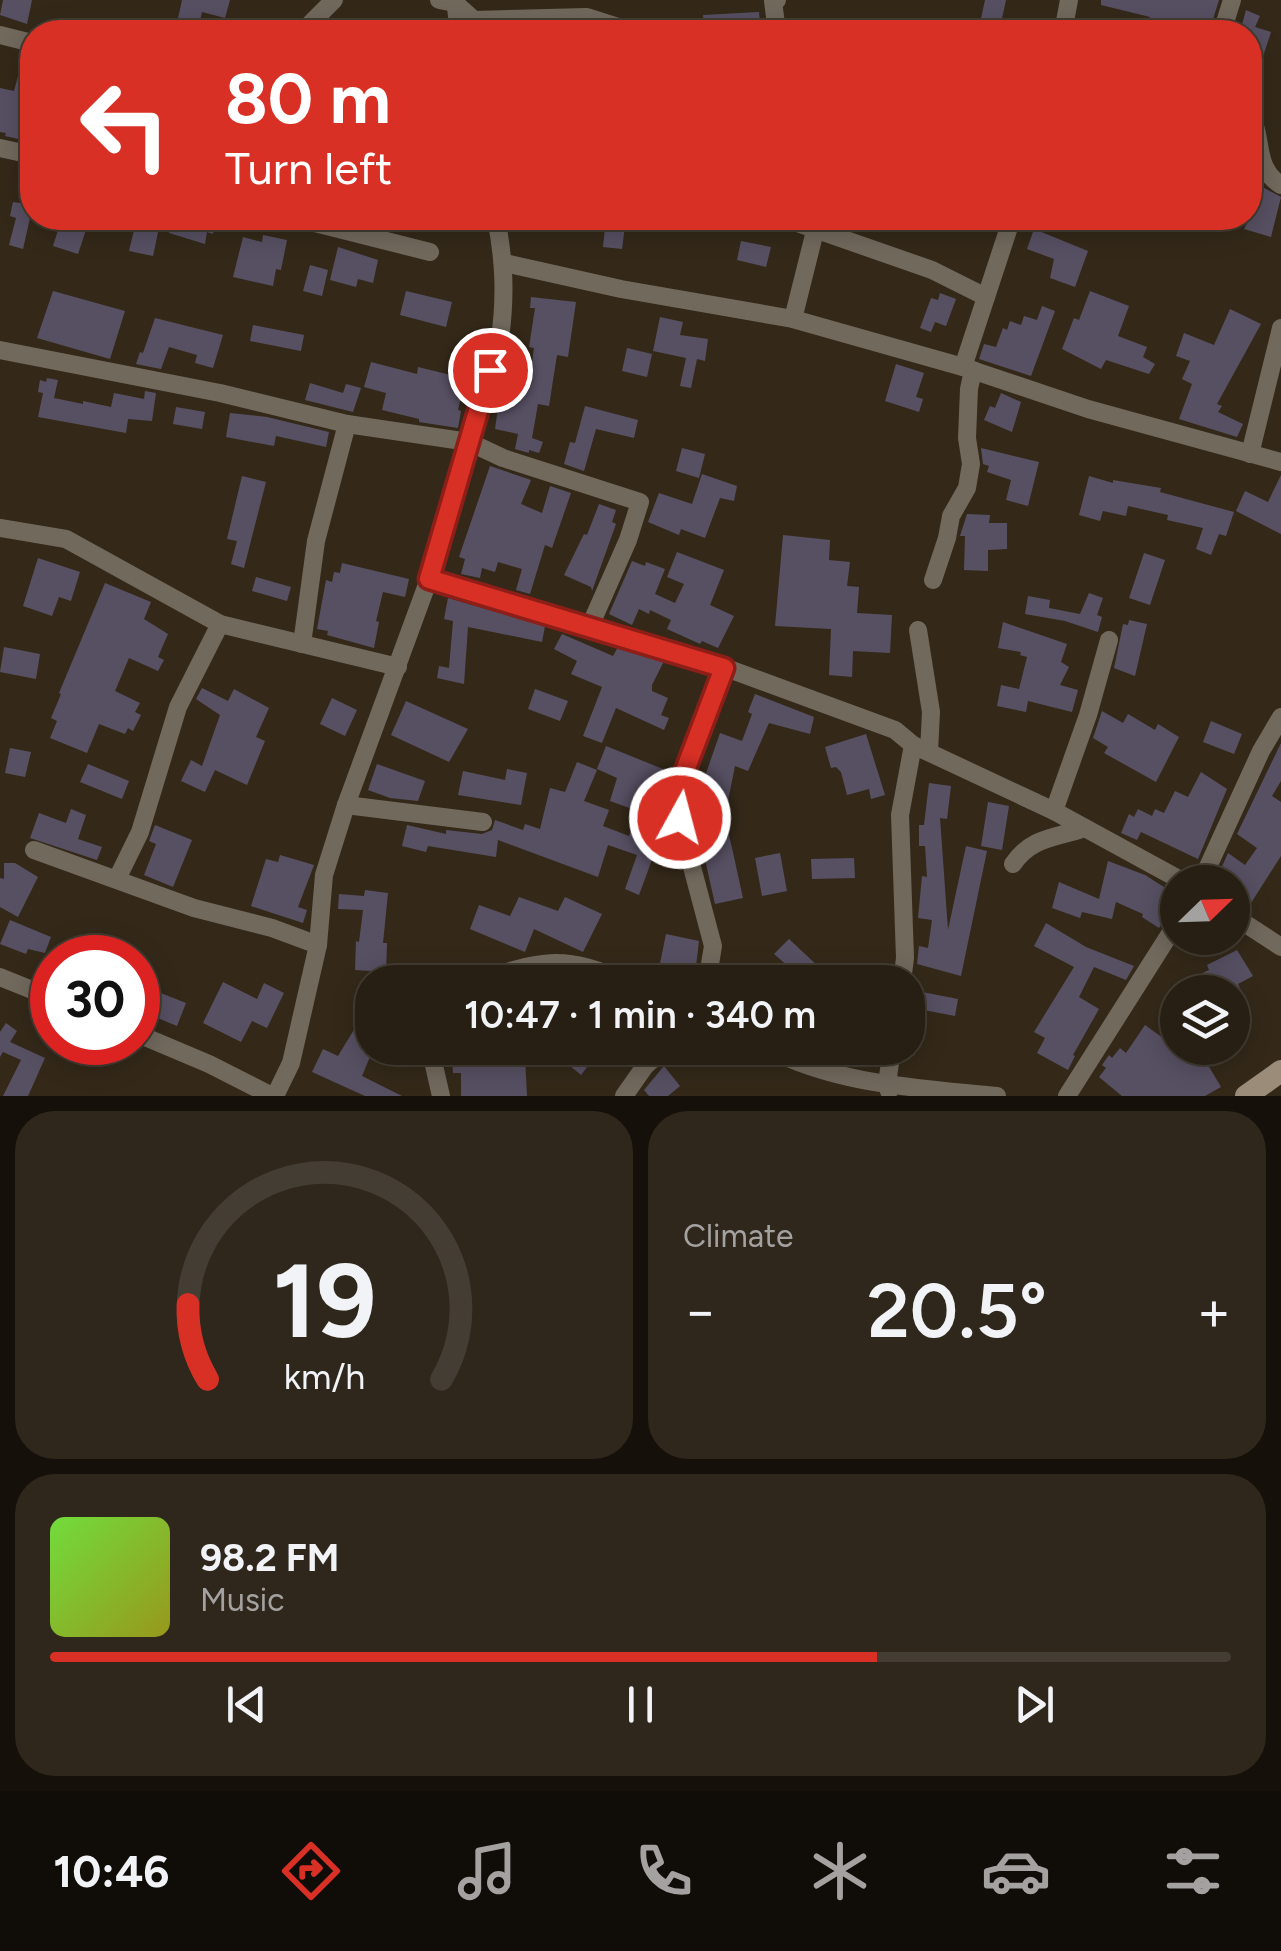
<!DOCTYPE html>
<meta charset="utf-8">
<style>
:root{--surface:#271f13;--page:#2f271c;--text:#f1f3f6;--muted:#a4a2a0;--line:#433d33;--accent:#d93025}
body{margin:0;font-family:Figtree,sans-serif;background:var(--page);color:var(--text);height:100vh;display:flex;flex-direction:column;font-size:38px;white-space:nowrap}
*{box-sizing:border-box;margin:0}
p{font-size:32px;color:var(--muted)}
.icon{flex:none;width:55px;height:55px;fill:none;stroke:currentColor;stroke-width:2;stroke-linecap:round;stroke-linejoin:round}
.map{position:relative;height:1096px;overflow:hidden}
.sheet{display:flex;flex-direction:column;gap:15px;padding:15px;background:#15110a;flex:1}
.sheet>*{flex:none}
.banner{position:absolute;left:20px;top:20px;width:1242px;height:210px;border-radius:40px;box-shadow:0 5px 25px #0003,0 0 0 2px var(--line);background:#d93025;color:#fff;overflow:hidden}
.needle{width:65px;rotate:67deg}
.buttons{position:absolute;left:1160px;top:865px;display:grid;gap:20px}
.buttons a{display:grid;place-items:center;width:90px;height:90px;border-radius:50%;background:var(--surface);box-shadow:0 5px 25px #0003,0 0 0 2px var(--line);font-size:50px}
.speed{position:absolute;left:30px;top:935px;display:flex;gap:20px;font-size:50px;font-weight:700;text-align:center}
.speed>*{display:grid;place-content:center;width:130px;height:130px;border-radius:50%;background:var(--surface);box-shadow:0 5px 25px #0003,0 0 0 2px var(--line);line-height:1}
.speed .limit{border:15px solid #d22;background:#fff;color:#111}
.pin{position:absolute;display:grid;place-items:center;width:85px;height:85px;color:#fff;margin:-42px;border:5px solid #fff;border-radius:50%;box-shadow:0 2px 10px #0007}
.me{position:absolute;width:110px;margin:-55px;rotate:7deg;stroke-linejoin:round;filter:drop-shadow(0 0 8px #0008)}
.turn{display:flex;align-items:center;gap:35px;height:210px;padding:0 40px;font-size:45px}
.turn .icon{width:130px;height:130px;stroke-width:2.5}
.turn b{display:block;font-size:70px;line-height:85px}
.big{font-size:75px;font-weight:600;line-height:1.1}
.sheet .card{flex:1;display:flex;flex-direction:column;justify-content:center;gap:15px;min-width:0;padding:0 35px;border-radius:40px;background:var(--page)}
.sheet .dial{align-items:center;gap:0}
.dial svg{height:260px;overflow:visible;fill:none;stroke:var(--line);stroke-width:7;stroke-linecap:round;text-anchor:middle}
.dial text{fill:var(--text);stroke:none}
.song{display:flex;align-items:center;gap:30px}
.cover{width:120px;height:120px;border-radius:15px;background:linear-gradient(135deg,hsl(100 70% 55%),hsl(60 70% 35%))}
.played{height:10px;border-radius:5px;background:linear-gradient(90deg,var(--accent) 70%,var(--line) 70%)}
.keys{display:flex;justify-content:space-around;direction:ltr}
.heat{display:flex;justify-content:space-between;align-items:center;font-size:55px;direction:ltr}
.sheet .tiles{flex:1;display:grid;gap:15px;grid-template-columns:1fr 1fr}
.card:last-child{grid-column:span 2}
.trip{position:absolute;left:355px;top:965px;width:570px;height:100px;border-radius:40px;background:var(--surface);box-shadow:0 5px 25px #0003,0 0 0 2px var(--line);font-weight:600;line-height:100px;text-align:center}
.tabs{display:flex;height:160px;justify-content:space-around;align-items:center;background:#100c08;color:var(--muted)}
.tabs .icon{width:70px;height:70px}
.tabs .active{color:var(--accent)}
.tabs b{font-size:45px;color:var(--text)}
.map>svg:first-child{display:block}
</style>
<div class="map">
<svg width="1281" height="1096" viewBox="0 0 1281 1096">
<rect width="100%" height="100%" fill="#342919"/>
<g fill="#575063">
<polygon points="3,0 32,0 27,24 0,15"/>
<polygon points="182,0 230,0 225,18 202,12 198,32 175,32"/>
<polygon points="985,0 1006,0 999,32 978,32"/>
<polygon points="1101,0 1219,0 1209,32 1185,32 1164,22 1162,27 1149,20 1150,17 1101,5"/>
<polygon points="1246,10 1260,16 1255,27 1271,32 1252,90 1250,32 1240,32"/>
<polygon points="759,12 761,32 704,32 703,15"/>
<polygon points="21,65 32,68 32,142 5,136 6,133 0,132 0,88 14,91"/>
<polygon points="28,169 32,169 32,209 23,249 9,245 16,218 10,216 13,202 20,203"/>
<polygon points="1257,184 1281,197 1271,237 1244,229 1250,218"/>
<polygon points="62,218 90,218 78,254 53,246"/>
<polygon points="98,218 133,218 160,223 153,256 129,251 134,230 97,222"/>
<polygon points="172,218 203,222 203,218 216,219 213,234 207,232 205,244 169,233"/>
<polygon points="606,218 626,218 622,249 603,247"/>
<polygon points="1034,229 1088,251 1075,287 1050,278 1054,259 1027,249"/>
<polygon points="263,235 287,240 281,270 276,269 273,286 233,277 243,237 262,242"/>
<polygon points="741,241 771,247 766,267 737,260"/>
<polygon points="338,247 378,260 373,283 358,279 356,287 330,280"/>
<polygon points="310,265 328,270 322,296 303,291"/>
<polygon points="53,291 125,311 110,359 37,338"/>
<polygon points="406,291 452,302 446,327 400,315"/>
<polygon points="1090,291 1129,306 1118,336 1147,347 1143,357 1155,364 1149,374 1106,360 1101,369 1062,349 1074,318 1079,320"/>
<polygon points="940,293 956,299 946,326 935,322 931,332 920,328 931,298 938,300"/>
<polygon points="531,297 576,302 568,357 557,355 549,406 538,404 532,438 543,442 539,453 529,450 529,453 515,449 518,434 495,429 502,379 529,383 534,348 529,347 535,308 530,308"/>
<polygon points="1042,306 1055,311 1031,376 979,359 984,344 996,347 1003,328 1007,330 1010,321 1021,325 1024,316 1037,320"/>
<polygon points="1230,309 1261,324 1217,404 1222,406 1218,412 1243,424 1237,437 1179,419 1192,384 1182,379 1190,361 1176,356 1184,333 1214,345"/>
<polygon points="660,317 683,322 680,335 708,339 705,361 697,359 691,388 680,386 686,358 653,351"/>
<polygon points="155,318 223,335 213,368 195,363 197,355 169,347 161,369 136,364 140,352 143,353"/>
<polygon points="253,325 304,335 301,351 250,341"/>
<polygon points="627,348 652,354 647,377 622,371"/>
<polygon points="371,362 417,374 418,367 459,377 458,382 464,383 458,410 461,411 458,428 419,422 419,419 382,410 386,393 364,387"/>
<polygon points="896,364 924,373 916,397 923,399 919,412 885,401"/>
<polygon points="47,378 58,380 54,398 83,404 83,401 111,407 114,393 144,399 145,391 156,393 152,421 128,419 126,433 38,417 43,393 38,392 40,380 46,382"/>
<polygon points="310,383 343,393 346,384 361,388 353,412 305,400"/>
<polygon points="1001,393 1021,402 1012,432 984,420 990,406 995,408"/>
<polygon points="585,406 638,420 634,438 596,429 584,471 564,464 570,442 575,443"/>
<polygon points="176,407 205,412 202,429 173,424"/>
<polygon points="230,413 267,417 329,432 326,447 276,436 274,446 226,437"/>
<polygon points="682,448 705,454 699,478 676,471"/>
<polygon points="981,448 1039,462 1028,506 1006,500 1011,480 987,472 989,466 983,464"/>
<polygon points="490,466 531,480 521,504 542,513 550,486 571,493 552,548 545,545 530,594 516,590 522,569 498,562 495,572 482,568 480,578 461,574 465,559 459,557"/>
<polygon points="702,474 737,486 734,501 720,498 705,538 681,529 679,535 648,522 659,493 692,504"/>
<polygon points="1281,475 1281,534 1236,511 1245,491 1268,502"/>
<polygon points="242,476 266,482 244,568 231,564 237,541 227,539"/>
<polygon points="1089,476 1113,483 1113,480 1161,488 1160,492 1234,512 1226,536 1219,534 1211,555 1196,549 1203,528 1167,520 1168,515 1128,506 1126,516 1103,511 1100,521 1079,515"/>
<polygon points="599,504 616,510 612,522 616,524 592,591 591,587 564,575 584,534 587,535"/>
<polygon points="967,514 990,515 989,523 1007,523 1007,549 988,550 988,571 964,570 965,536 960,536"/>
<polygon points="783,535 830,540 829,560 850,562 847,586 859,587 857,613 892,615 890,653 853,651 852,677 829,675 831,629 775,626"/>
<polygon points="677,552 724,570 710,605 734,616 718,648 702,641 700,644 667,629 671,620 650,610 649,614 639,609 632,625 609,614 632,561 645,566 646,562 665,569 655,594 675,603 684,584 667,577"/>
<polygon points="1144,553 1165,560 1150,605 1129,598"/>
<polygon points="38,558 80,572 71,601 59,597 52,616 23,606"/>
<polygon points="342,563 409,579 405,597 383,592 376,621 379,622 374,648 327,635 328,631 317,629 326,580 332,582 334,572 340,573"/>
<polygon points="256,577 291,587 287,601 252,591"/>
<polygon points="105,583 151,602 144,619 168,634 158,657 164,660 158,671 129,658 115,691 140,703 135,712 141,715 133,731 128,728 125,734 99,724 87,753 50,738 57,721 51,718 61,694 59,693"/>
<polygon points="1089,593 1103,598 1097,615 1102,617 1098,632 1065,621 1025,614 1028,596 1050,600 1049,608 1080,614"/>
<polygon points="448,598 545,626 542,642 468,627 464,684 437,678 439,666 449,668 453,621 444,619"/>
<polygon points="1129,620 1147,624 1135,676 1114,668 1123,624 1128,625"/>
<polygon points="1003,622 1067,644 1061,662 1069,667 1060,685 1078,690 1072,712 1028,701 1026,712 997,706 1001,685 1019,689 1027,657 1020,655 1021,652 998,648"/>
<polygon points="562,634 613,656 618,647 664,661 652,685 652,691 668,698 661,715 669,718 664,730 616,708 602,743 583,736 602,687 571,674 577,661 554,649"/>
<polygon points="4,647 40,654 36,679 0,672"/>
<polygon points="202,688 228,701 234,689 269,708 256,737 265,741 247,785 215,770 205,792 181,781 191,760 202,766 220,715 196,699"/>
<polygon points="535,689 568,701 560,721 528,709"/>
<polygon points="755,694 814,717 810,734 769,723 748,771 735,766 728,801 711,798 717,812 693,807 698,781 703,782 720,733 742,741 752,714 748,712"/>
<polygon points="332,698 357,710 345,736 320,724"/>
<polygon points="406,701 468,729 449,762 391,735"/>
<polygon points="1102,711 1123,723 1128,714 1155,730 1158,724 1179,737 1156,782 1104,753 1108,747 1093,738"/>
<polygon points="1211,721 1242,734 1234,754 1203,742"/>
<polygon points="866,734 885,795 871,799 869,789 847,795 841,772 836,767 831,768 825,747"/>
<polygon points="1281,743 1281,781 1272,796 1281,802 1281,856 1251,903 1232,892 1232,882 1216,880 1228,853 1245,865 1257,848 1237,834"/>
<polygon points="606,746 663,769 662,773 670,776 662,795 653,791 646,814 610,801 617,778 597,769"/>
<polygon points="10,748 31,752 25,777 5,773"/>
<polygon points="577,762 597,770 584,801 609,810 603,826 629,836 633,824 670,834 675,853 673,862 653,857 639,895 625,889 637,855 608,845 598,877 498,840 496,857 428,846 426,852 402,846 407,825 446,834 446,830 482,834 492,830 495,820 523,830 525,824 540,829 550,788 565,792"/>
<polygon points="88,764 129,781 122,799 80,782"/>
<polygon points="377,764 425,781 418,801 390,798 368,790"/>
<polygon points="507,769 527,773 521,805 458,795 463,771 505,780"/>
<polygon points="1201,772 1227,789 1198,859 1141,832 1137,840 1121,833 1129,814 1134,817 1138,809 1152,816 1155,809 1164,813 1175,791 1188,797"/>
<polygon points="929,783 951,786 947,819 940,818 948,930 966,846 987,851 961,976 917,964 919,946 928,948 932,920 918,918 922,876 927,877 925,846 919,846 919,825 924,825"/>
<polygon points="988,802 1009,806 1002,850 981,846"/>
<polygon points="71,809 86,815 78,839 102,847 97,860 30,838 39,813 66,823"/>
<polygon points="719,815 730,839 743,898 715,904 701,842 694,826"/>
<polygon points="155,825 192,840 173,887 144,875 156,844 149,841"/>
<polygon points="780,853 787,891 762,896 755,858"/>
<polygon points="280,855 314,865 298,907 307,910 303,923 251,906 266,859 278,862"/>
<polygon points="854,858 855,878 812,879 811,859"/>
<polygon points="1108,861 1145,875 1178,896 1159,928 1142,917 1143,914 1116,902 1112,919 1082,912 1080,918 1052,908 1059,882 1099,899"/>
<polygon points="4,863 15,863 38,877 18,917 0,907 0,878 4,879"/>
<polygon points="365,890 388,893 383,943 387,943 386,972 355,970 356,941 359,942 363,910 338,909 339,894 364,896"/>
<polygon points="519,897 558,911 565,897 602,914 583,952 534,929 525,952 470,929 479,905 510,916"/>
<polygon points="10,920 51,937 45,953 28,949 26,954 0,944"/>
<polygon points="1046,923 1086,947 1134,966 1126,980 1094,967 1079,997 1099,1009 1073,1055 1075,1056 1068,1070 1037,1053 1045,1038 1034,1032 1074,967 1034,946"/>
<polygon points="666,934 699,941 695,975 659,968"/>
<polygon points="789,939 820,968 806,982 774,954"/>
<polygon points="1237,950 1253,976 1238,984 1246,1000 1232,1007 1232,992 1197,992 1190,979 1209,970 1207,965"/>
<polygon points="223,982 257,999 264,983 284,993 267,1028 252,1021 241,1042 203,1023"/>
<polygon points="138,984 186,1003 177,1026 138,1010"/>
<polygon points="912,990 958,999 955,1016 908,1007"/>
<polygon points="372,1000 372,1052 362,1076 402,1096 365,1096 312,1072 323,1049 338,1056"/>
<polygon points="6,1023 17,1031 10,1042 45,1058 28,1096 3,1096 21,1060 3,1052 0,1057 0,1032"/>
<polygon points="1145,1025 1177,1048 1198,1048 1221,1087 1205,1096 1122,1096 1099,1077 1106,1068 1102,1065 1109,1055 1112,1058 1120,1048 1126,1053"/>
<polygon points="506,1048 564,1048 588,1066 581,1075 570,1066 525,1057 527,1096 461,1096 461,1073 453,1073 452,1057 511,1056 506,1052"/>
<polygon points="664,1066 680,1086 668,1096 649,1096 644,1090"/>
</g>
<g fill="none" stroke-linecap="round" stroke-linejoin="round">
<g stroke="#72695d" stroke-width="18">
<polyline points="439,0 455,3 474,20 587,17 628,30"/>
<polyline points="455,0 459,32"/>
<polyline points="302,32 334,0"/>
<polyline points="777,32 773,1 777,0"/>
<polyline points="1063,32 1069,0"/>
<polyline points="1222,32 1232,0"/>
<polyline points="0,35 32,43"/>
<path d="M 1250,113 C 1264,138 1253,168 1281,185"/>
<polyline points="0,148 32,155"/>
<polyline points="295,218 430,252"/>
<polyline points="783,218 932,270 986,297"/>
<polyline points="505,263 621,289 793,319 963,367 1088,409 1281,462"/>
<polyline points="793,319 816,227 810,219"/>
<polyline points="0,350 220,393 347,424 469,442 503,458 640,502 628,540 590,626"/>
<polyline points="963,367 1012,218"/>
<polyline points="1250,454 1281,328"/>
<polyline points="0,528 66,539 220,624 398,667"/>
<polyline points="429,579 699,658 895,730 913,745 1054,811 1184,882"/>
<polyline points="933,580 947,538 951,516 967,488 971,464 967,438 969,389 973,370"/>
<polyline points="918,630 931,712 929,752"/>
<polyline points="302,644 316,541 347,424"/>
<polyline points="346,805 483,822"/>
<polyline points="1054,811 1088,715 1109,640"/>
<polyline points="34,850 194,908 272,928 318,945"/>
<path d="M 1013,864 C 1031,837 1056,838 1085,828"/>
<polyline points="117,879 140,832 178,707 220,624"/>
<polyline points="1201,882 1261,751 1281,717"/>
<polyline points="1232,915 1281,947"/>
<polyline points="0,977 52,998"/>
<path d="M 476,982 C 536,962 565,952 624,982"/>
<polyline points="707,982 713,946 679,818 680,791 686,768 725,668"/>
<polyline points="902,982 905,958 900,815 913,745"/>
<polyline points="138,1034 209,1064 272,1096"/>
<polyline points="430,1048 441,1096"/>
<path d="M 767,1048 C 837,1085 920,1088 997,1096"/>
<polyline points="889,1091 887,1084 892,1048"/>
<path d="M 275,1096 L 291,1063 L 318,945 L 324,875 L 346,805 L 429,579 L 500,338 C 506,295 504,259 496,218"/>
<polyline points="624,1096 645,1066 665,1048"/>
<polyline points="1067,1096 1178,921"/>
</g>
<polyline stroke="#9a8c79" stroke-width="22" points="1246,1096 1281,1071"/>
</g>
<g fill="none" stroke-linecap="round" stroke-linejoin="round">
<defs>
<polyline id="route" points="490,370 429,579 724,668 686,768 680,818"/>
</defs>
<use href="#route" stroke="#8d1f18" stroke-width="25"/>
<use href="#route" stroke="#d93025" stroke-width="18"/>
</g>
</svg>
<div class="buttons">
<a><svg class="needle" viewBox="-14 -14 28 28"><path d="M0-13l5 13h-10z" fill="#e53935"/><path d="M0 13l5-13h-10z" fill="#a4a2a0"/></svg></a>
<a><svg class="icon" aria-label="layers" viewBox="0 0 24 24"><path d="M12 4l9 5-9 5-9-5zM3 14l9 5 9-5"/></svg></a>
</div>
<div class="speed"><div class="limit">30</div></div>
<div class="pin" style="left:490px;top:370px;background:#d93025"><svg class="icon" aria-label="arrive" viewBox="0 0 24 24"><path d="M6 21V4h12l-3 4 3 4H6"/></svg></div>
<svg class="me" style="left:680px;top:818px" viewBox="-20 -20 40 40"><circle r="17" fill="#d93025" stroke="#fff" stroke-width="3"/><path d="M0-11L8 9 0 5-8 9z" fill="#fff"/></svg>
<div class="trip">10:47 · 1 min · 340 m</div>
<div class="banner">
<div class="turn"><svg class="icon" aria-label="left" viewBox="0 0 24 24"><path d="M17 20v-9H6M10 6l-5 5 5 5"/></svg><div><b>80 m</b>Turn left</div></div>
</div>
</div>
<section class="sheet">
<div class="tiles">
<div class="card dial"><svg viewBox="0 0 100 80">
<path d="M14 69A42 42 0 1 1 86 69"/>
<path d="M14 69A42 42 0 0 1 8 46" stroke="#d93025"/>
<text x="50" y="56" font-size="32" font-weight="700">19</text>
<text x="50" y="72" font-size="11">km/h</text>
</svg></div>
<div class="card"><p>Climate</p>
<div class="heat"><a>−</a><b class="big">20.5°</b><a>+</a></div>
</div>
<div class="card">
<div class="song"><i class="cover"></i><div><b>98.2 FM</b><p>Music</p></div></div>
<div class="played"></div>
<div class="keys"><svg class="icon" aria-label="previous" viewBox="0 0 24 24"><path d="M18 5L8 12l10 7zM5 5v14"/></svg><svg class="icon" aria-label="pause" viewBox="0 0 24 24"><path d="M8 5v14M16 5v14"/></svg><svg class="icon" aria-label="next" viewBox="0 0 24 24"><path d="M6 5l10 7-10 7zM19 5v14"/></svg></div>
</div>
</div>
</section>
<nav class="tabs">
<b>10:46</b>
<svg class="icon active" aria-label="directions" viewBox="0 0 24 24"><path d="M12 3l9 9-9 9-9-9zM9 14v-3h6M13 9l2 2-2 2"/></svg>
<svg class="icon" aria-label="music" viewBox="0 0 24 24"><path d="M9 18V5l10-2v13"/><circle cx="6" cy="18" r="3"/><circle cx="16" cy="16" r="3"/></svg>
<svg class="icon" aria-label="phone" viewBox="0 0 24 24"><path d="M5 4h4l2 5-3 2q2 4 5 5l2-3 5 2v4C11 20 4 13 5 4z"/></svg>
<svg class="icon" aria-label="climate" viewBox="0 0 24 24"><path d="M12 3v18M4 7l16 10M4 17L20 7"/></svg>
<svg class="icon" aria-label="car" viewBox="0 0 24 24"><path d="M5 17H2v-5l4-1 3-4h7l3 4 3 1v5h-3M9 17h6M6 11h13"/><circle cx="7" cy="17" r="2"/><circle cx="17" cy="17" r="2"/></svg>
<svg class="icon" aria-label="filters" viewBox="0 0 24 24"><path d="M4 7h16M4 17h16"/><circle cx="9" cy="7" r="2"/><circle cx="15" cy="17" r="2"/></svg>
</nav>
